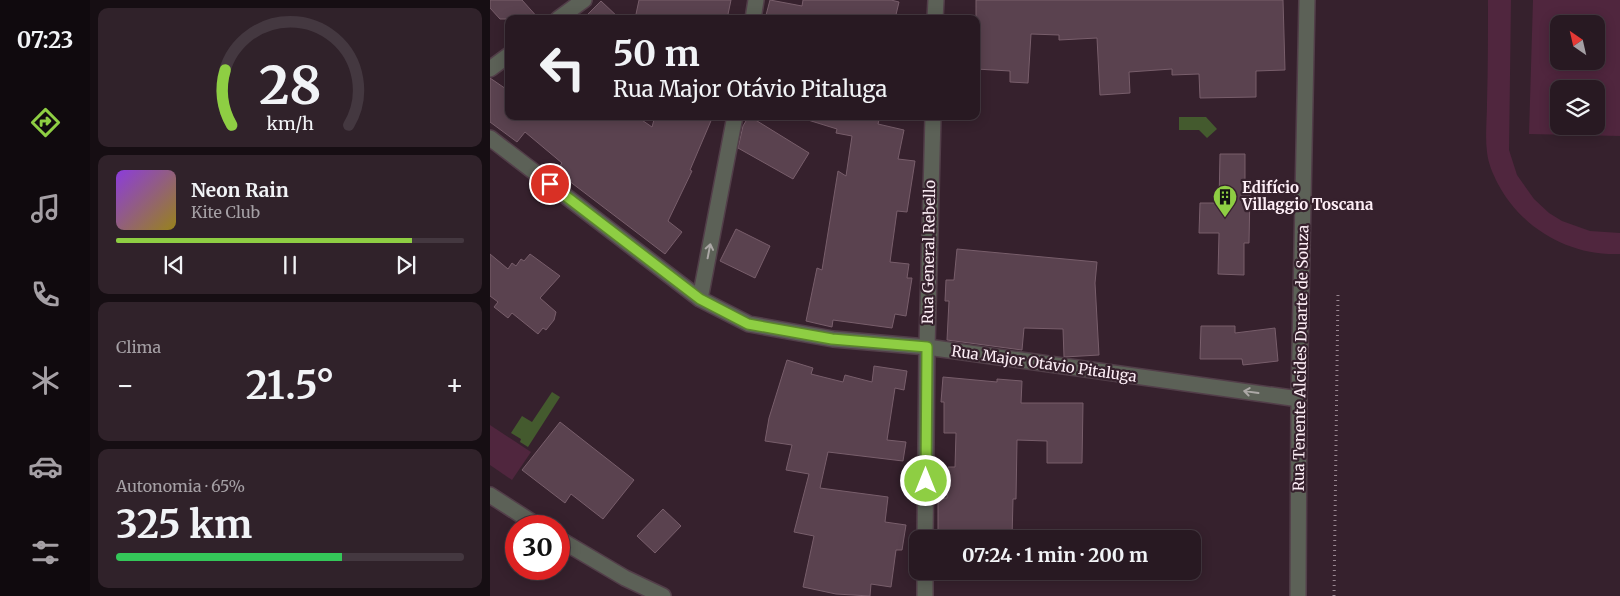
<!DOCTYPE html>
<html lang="pt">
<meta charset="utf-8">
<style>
:root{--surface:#281922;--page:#30222a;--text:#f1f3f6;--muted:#a5a0a5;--line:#443840;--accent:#8ece43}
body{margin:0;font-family:Merriweather,serif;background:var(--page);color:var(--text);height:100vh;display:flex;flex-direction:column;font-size:19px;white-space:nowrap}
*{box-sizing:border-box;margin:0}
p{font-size:16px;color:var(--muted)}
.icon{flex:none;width:28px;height:28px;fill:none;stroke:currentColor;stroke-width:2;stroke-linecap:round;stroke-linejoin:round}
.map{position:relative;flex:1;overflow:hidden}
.details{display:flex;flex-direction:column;gap:8px;padding:8px;background:#160e13;width:400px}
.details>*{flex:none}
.guide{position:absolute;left:15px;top:15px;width:475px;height:105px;border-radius:10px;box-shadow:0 2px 12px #0003,0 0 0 1px var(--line);background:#281922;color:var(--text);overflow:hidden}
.needle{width:32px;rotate:326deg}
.buttons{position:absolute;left:1060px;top:15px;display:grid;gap:10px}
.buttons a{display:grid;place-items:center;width:55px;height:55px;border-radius:10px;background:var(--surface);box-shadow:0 2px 12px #0003,0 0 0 1px var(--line);font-size:25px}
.speed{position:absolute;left:15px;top:515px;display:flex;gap:10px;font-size:25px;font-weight:700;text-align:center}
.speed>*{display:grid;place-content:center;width:65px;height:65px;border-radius:50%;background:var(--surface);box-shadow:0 2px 12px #0003,0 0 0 1px var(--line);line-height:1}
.speed .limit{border:8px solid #d22;background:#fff;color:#111}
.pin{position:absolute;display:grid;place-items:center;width:42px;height:42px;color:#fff;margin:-21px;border:2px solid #fff;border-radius:50%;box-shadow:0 1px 5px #0007}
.me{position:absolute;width:55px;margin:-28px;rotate:0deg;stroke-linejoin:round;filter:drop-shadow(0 0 4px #0008)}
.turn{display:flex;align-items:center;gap:18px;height:105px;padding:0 25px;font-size:22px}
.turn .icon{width:65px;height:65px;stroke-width:2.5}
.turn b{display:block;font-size:35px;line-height:42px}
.big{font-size:38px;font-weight:700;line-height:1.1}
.details .widget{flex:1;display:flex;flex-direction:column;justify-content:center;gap:8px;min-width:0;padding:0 18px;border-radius:10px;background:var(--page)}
.details .dial{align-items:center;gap:0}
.dial svg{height:130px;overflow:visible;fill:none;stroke:var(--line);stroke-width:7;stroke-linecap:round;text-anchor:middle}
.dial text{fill:var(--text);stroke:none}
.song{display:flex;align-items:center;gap:15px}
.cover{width:60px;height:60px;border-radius:8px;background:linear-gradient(135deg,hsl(270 70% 55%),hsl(50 70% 35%))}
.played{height:5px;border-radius:2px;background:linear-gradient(90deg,var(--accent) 85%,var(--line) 85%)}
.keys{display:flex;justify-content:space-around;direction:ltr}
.heat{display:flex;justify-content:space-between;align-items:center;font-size:28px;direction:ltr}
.charge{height:8px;border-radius:4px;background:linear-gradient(90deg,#34c759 65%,var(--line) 0)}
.trip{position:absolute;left:419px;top:530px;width:292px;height:50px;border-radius:10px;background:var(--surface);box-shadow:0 2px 12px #0003,0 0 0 1px var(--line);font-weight:700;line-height:50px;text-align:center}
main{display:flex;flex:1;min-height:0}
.menu{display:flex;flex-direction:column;width:90px;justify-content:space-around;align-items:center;background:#100a0e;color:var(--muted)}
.menu .icon{width:35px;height:35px}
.menu .active{color:var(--accent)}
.menu b{font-size:22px;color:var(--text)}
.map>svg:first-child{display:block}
</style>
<main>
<nav class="menu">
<b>07:23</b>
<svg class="icon active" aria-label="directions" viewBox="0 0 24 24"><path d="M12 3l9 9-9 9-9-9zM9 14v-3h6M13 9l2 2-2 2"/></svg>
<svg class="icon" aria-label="music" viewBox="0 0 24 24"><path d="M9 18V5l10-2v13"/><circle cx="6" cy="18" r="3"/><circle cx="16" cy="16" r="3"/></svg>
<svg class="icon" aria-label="phone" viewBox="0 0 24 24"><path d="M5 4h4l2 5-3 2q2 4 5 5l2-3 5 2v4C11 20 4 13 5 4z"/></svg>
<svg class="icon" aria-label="climate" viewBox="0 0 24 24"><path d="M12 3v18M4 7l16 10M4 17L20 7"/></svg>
<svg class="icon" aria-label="car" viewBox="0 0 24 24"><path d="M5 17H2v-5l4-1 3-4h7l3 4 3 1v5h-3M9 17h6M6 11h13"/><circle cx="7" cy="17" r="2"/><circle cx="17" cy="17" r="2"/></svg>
<svg class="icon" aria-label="filters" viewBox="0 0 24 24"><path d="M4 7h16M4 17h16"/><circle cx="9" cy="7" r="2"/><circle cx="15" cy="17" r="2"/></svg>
</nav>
<section class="details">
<div class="widget dial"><svg viewBox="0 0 100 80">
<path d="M14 69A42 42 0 1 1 86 69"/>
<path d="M14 69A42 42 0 0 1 10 35" stroke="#8ece43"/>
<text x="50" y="56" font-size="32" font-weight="700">28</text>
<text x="50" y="72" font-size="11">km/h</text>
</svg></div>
<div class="widget">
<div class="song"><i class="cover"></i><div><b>Neon Rain</b><p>Kite Club</p></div></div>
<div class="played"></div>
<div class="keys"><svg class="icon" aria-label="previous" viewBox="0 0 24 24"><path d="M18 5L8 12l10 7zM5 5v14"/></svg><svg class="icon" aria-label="pause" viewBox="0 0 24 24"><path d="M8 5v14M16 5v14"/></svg><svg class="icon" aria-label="next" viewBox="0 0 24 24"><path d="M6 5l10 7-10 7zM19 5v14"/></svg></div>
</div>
<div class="widget"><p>Clima</p>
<div class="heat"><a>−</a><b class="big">21.5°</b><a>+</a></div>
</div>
<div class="widget"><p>Autonomia · 65%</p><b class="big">325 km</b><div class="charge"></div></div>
</section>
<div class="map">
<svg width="1130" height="596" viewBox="0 0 1130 596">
<rect width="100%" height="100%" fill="#36212d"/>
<g fill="#50263e" fill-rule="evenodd">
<path d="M 998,0 L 1021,0 L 1019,150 L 1027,175 L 1044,199 L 1059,213 L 1072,221 L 1100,231 L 1130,233 L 1130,254 C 1080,256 1032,229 1008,184 C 1003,174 998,163 997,152 C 995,136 997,119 997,103 C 998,68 998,34 998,0 Z"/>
<path d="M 1043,0 L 1130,0 L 1130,136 L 1039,134 ZM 1069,24 L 1106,24 L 1106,61 L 1069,61 ZM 1069,89 L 1106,89 L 1106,126 L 1069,126 Z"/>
<polygon points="0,425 41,452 22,480 0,465"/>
</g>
<g fill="#445a2e">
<polygon points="689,117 716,117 727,129 717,138 709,130 689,130"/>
<polygon points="62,392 70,397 38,447 30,442 31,439 21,433 32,416 42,422"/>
</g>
<g fill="#5a424f" stroke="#785e6b">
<polygon points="0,0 32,0 49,19 10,19 0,8"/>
<polygon points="149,0 241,0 237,19 145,19"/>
<polygon points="280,0 312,6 313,0 401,0 409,2 405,19 275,19"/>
<polygon points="486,0 793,0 795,70 766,71 766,97 710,98 709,74 682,75 682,69 639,72 640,93 610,95 607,38 569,40 569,35 541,34 538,83 520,82 520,71 486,69"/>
<polygon points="111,1 130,19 93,19"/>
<polygon points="0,78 19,91 19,116 146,116 162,127 165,116 223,116 200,170 202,171 178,221 192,232 175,254 66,171 72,163 35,132 27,142 0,122"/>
<polygon points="259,116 319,153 303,179 248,148 253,126"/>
<polygon points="319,116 390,116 388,124 414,130 408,159 425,161 417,212 407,211 400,262 419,264 417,278 422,278 416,316 405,314 402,328 343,320 342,327 316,321 327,268 332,270 348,171 356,176 362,136 346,133 347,129 318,120"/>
<polygon points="730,154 755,154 755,190 760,190 759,243 754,243 754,275 728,274 729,233 709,233 710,203 729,203"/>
<polygon points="246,229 280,246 265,278 230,261"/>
<polygon points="467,249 607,262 605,283 609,355 574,357 573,329 534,328 532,350 457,340 459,301 455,301 456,280 464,280"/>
<polygon points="0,254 18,269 22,263 26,266 31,259 34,261 40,254 70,276 50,298 66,312 64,320 56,330 53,328 48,334 22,313 18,318 4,307 8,302 0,296"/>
<polygon points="711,326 745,326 745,333 785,328 788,361 753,365 752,359 710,359"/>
<polygon points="297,360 323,368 321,374 353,382 355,375 382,382 384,366 417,371 414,390 405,388 397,440 416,442 413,461 338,452 330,488 398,497 395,522 416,525 412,550 406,550 401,587 381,584 380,596 346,594 313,587 324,536 304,532 319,474 296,470 302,445 275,441 279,418"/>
<polygon points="453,377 507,382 507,379 532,381 531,403 593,403 592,463 557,463 557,441 527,440 526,499 523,499 522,539 448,539 448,498 457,498 458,467 465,467 466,433 454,433 454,402 451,402"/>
<polygon points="70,422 144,480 113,519 81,494 75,503 32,470"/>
<polygon points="173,509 191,526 165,553 147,536"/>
</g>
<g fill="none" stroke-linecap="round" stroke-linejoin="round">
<defs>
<g id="minor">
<polyline points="68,19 94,0"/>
<polyline points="263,19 266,0"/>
<polyline points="445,19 446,0"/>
<polyline points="0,69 19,55"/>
<polyline points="0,138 210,299 259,324 343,339 437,347 809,399"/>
<polyline points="210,299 245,116"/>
<polyline points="0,495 48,526"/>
<polyline points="69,539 135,578 173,596"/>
<polyline points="435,539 437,347 443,116"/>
<polyline points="435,596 435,571"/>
<polyline points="808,596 809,399 817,0"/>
</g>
</defs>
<use href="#minor" stroke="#523e49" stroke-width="18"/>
<polyline stroke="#988690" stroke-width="3" stroke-dasharray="1 4" stroke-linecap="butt" points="844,596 848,292"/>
<use href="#minor" stroke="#5c6157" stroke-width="15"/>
</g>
<defs><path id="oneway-shaft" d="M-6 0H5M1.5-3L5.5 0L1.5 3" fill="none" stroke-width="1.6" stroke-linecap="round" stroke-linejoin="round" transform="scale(1.25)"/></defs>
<g stroke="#aca8a6">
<use href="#oneway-shaft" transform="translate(219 251) rotate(-79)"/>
<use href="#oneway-shaft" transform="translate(761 392) rotate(-172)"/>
</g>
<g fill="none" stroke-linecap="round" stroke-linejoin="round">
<defs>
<polyline id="route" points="60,184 210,299 258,324 342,339 437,347 436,481"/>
</defs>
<use href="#route" stroke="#5c862c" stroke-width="12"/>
<use href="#route" stroke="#8ece43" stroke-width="9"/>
</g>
<defs>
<symbol id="building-pin" viewBox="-11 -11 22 30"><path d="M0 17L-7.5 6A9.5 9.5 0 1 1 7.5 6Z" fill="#8ece43" stroke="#36212d"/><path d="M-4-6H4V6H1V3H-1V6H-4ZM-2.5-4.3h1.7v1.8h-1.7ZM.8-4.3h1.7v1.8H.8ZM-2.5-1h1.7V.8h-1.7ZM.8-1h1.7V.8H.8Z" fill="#111"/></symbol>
</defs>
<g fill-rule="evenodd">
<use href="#building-pin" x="721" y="183" width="28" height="38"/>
</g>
<g text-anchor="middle" stroke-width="4.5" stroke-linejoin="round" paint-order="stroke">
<g font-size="15" font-weight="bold" fill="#fdeef6" stroke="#36212d" text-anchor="start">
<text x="752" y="193">Edifício<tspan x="752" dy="17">Villaggio Toscana</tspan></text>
</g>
<g font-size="15" fill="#fdeef6" stroke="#36212d">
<text transform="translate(439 252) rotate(-89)" y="5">Rua General Rebello</text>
<text transform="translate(811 358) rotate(-89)" y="5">Rua Tenente Alcides Duarte de Souza</text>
<text transform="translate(554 364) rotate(8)" y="5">Rua Major Otávio Pitaluga</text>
</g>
</g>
</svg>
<div class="buttons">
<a><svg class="needle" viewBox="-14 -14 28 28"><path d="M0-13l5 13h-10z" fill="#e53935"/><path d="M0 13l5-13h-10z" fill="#a5a0a5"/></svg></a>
<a><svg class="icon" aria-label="layers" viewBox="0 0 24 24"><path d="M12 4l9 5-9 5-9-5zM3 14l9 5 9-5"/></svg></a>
</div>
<div class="speed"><div class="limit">30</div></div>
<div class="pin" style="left:60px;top:184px;background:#d93025"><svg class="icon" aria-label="arrive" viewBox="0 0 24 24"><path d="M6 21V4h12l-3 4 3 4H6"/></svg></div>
<svg class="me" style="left:436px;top:481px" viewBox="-20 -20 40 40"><circle r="17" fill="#8ece43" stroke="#fff" stroke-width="3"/><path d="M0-11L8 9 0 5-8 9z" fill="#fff"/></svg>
<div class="trip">07:24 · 1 min · 200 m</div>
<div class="guide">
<div class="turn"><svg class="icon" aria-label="left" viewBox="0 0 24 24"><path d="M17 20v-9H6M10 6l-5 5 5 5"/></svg><div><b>50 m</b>Rua Major Otávio Pitaluga</div></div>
</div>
</div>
</main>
